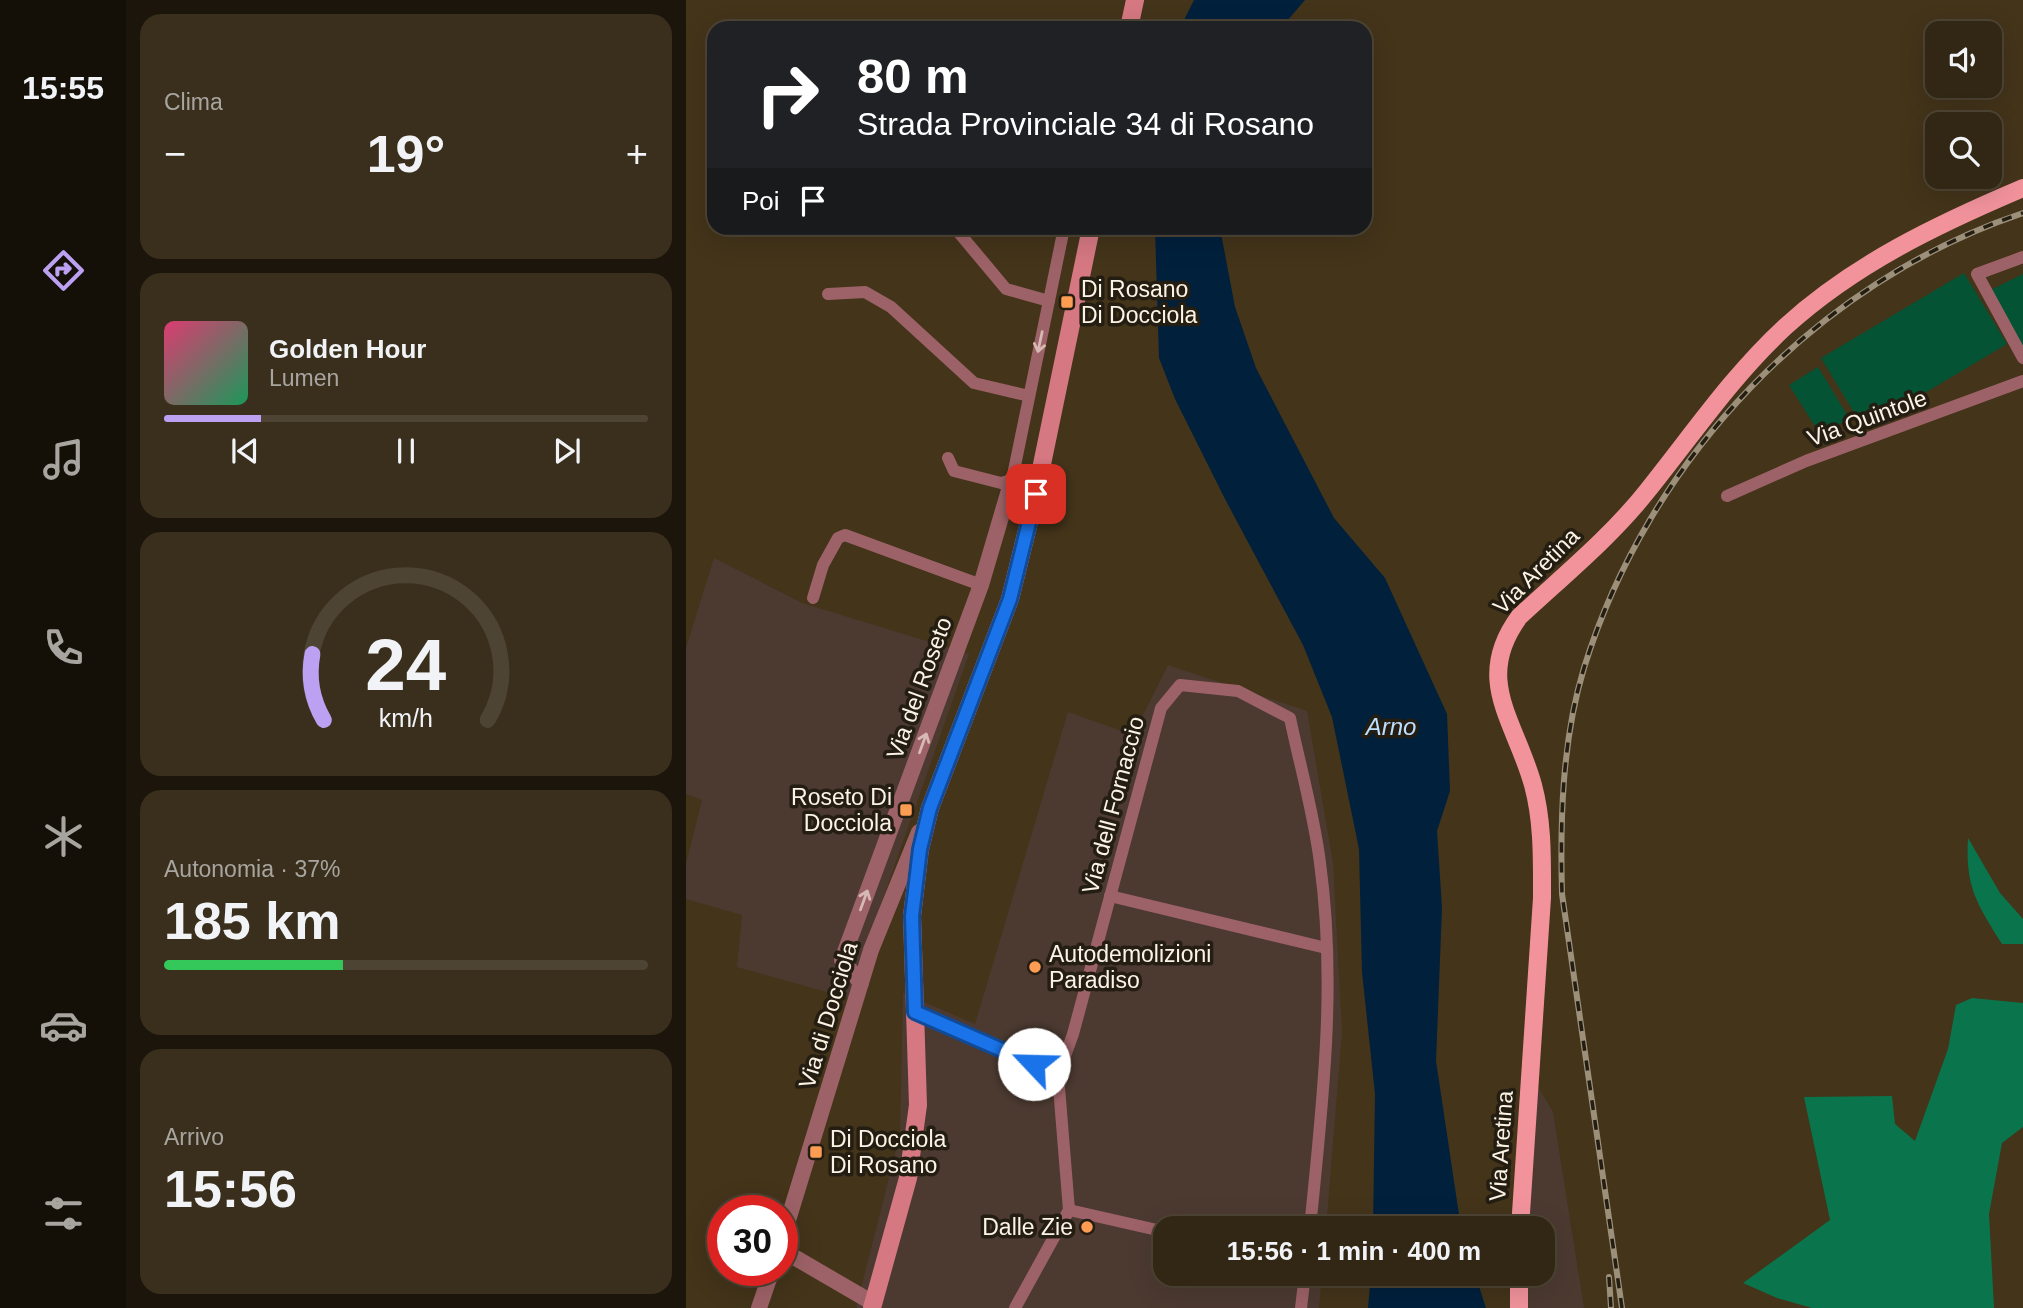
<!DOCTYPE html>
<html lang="it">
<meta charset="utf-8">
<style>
:root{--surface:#322714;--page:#3a2f1d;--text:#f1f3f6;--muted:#a8a5a0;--line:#4d4434;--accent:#bca0f2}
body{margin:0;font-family:Arial,sans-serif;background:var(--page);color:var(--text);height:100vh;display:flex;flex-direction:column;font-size:26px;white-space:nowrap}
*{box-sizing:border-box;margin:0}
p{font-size:23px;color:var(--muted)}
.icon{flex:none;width:38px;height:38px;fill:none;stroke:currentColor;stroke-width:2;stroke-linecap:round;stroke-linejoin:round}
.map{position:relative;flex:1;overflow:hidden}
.side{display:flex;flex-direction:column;gap:14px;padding:14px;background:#1c150b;width:560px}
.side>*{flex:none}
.guide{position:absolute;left:21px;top:21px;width:665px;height:214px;border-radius:21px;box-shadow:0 7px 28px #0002,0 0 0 2px var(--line);background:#202124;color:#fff;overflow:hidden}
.tools{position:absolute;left:1239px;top:21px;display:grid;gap:14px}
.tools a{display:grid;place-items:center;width:77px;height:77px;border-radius:14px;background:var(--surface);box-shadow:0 7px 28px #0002,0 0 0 2px var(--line);font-size:35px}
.speed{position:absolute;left:21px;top:1195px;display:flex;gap:14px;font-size:35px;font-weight:700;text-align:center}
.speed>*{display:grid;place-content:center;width:91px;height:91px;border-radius:50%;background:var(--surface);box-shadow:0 7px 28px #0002,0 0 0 2px var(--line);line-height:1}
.speed .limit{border:10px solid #d22;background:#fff;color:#111}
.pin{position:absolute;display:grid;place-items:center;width:60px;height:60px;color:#fff;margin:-30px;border-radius:14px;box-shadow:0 4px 10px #0006}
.me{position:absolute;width:77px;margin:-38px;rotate:294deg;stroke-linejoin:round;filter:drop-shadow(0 0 5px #0008)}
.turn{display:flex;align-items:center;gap:24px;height:147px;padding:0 35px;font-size:32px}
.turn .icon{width:91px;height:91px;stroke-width:2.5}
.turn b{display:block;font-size:49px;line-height:60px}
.then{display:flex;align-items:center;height:66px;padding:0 35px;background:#0003;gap:14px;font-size:26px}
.big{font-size:52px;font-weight:600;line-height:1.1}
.side .card{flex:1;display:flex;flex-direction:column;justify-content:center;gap:10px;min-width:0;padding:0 24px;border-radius:21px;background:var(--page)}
.side .dial{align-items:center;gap:0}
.dial svg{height:182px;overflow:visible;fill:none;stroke:var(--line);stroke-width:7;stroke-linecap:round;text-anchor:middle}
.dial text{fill:var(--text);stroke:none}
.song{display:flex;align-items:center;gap:21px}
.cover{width:84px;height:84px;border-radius:10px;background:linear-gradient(135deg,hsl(340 70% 55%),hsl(150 70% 35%))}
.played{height:7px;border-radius:4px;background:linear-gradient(90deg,var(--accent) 20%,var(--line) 20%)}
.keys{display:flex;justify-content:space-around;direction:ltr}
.heat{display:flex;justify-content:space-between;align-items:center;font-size:38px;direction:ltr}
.charge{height:10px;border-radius:5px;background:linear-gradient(90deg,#34c759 37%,var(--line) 0)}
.trip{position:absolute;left:467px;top:1216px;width:402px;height:70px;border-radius:21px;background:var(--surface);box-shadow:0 7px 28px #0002,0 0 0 2px var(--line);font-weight:600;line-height:70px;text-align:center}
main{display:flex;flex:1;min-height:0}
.menu{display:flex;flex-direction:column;width:126px;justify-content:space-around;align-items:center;background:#141008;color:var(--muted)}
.menu .icon{width:49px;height:49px}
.menu .on{color:var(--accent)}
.menu b{font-size:32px;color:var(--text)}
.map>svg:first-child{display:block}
</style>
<main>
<nav class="menu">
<b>15:55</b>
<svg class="icon on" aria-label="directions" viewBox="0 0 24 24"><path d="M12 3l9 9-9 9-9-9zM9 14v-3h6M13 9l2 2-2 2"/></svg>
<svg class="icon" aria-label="music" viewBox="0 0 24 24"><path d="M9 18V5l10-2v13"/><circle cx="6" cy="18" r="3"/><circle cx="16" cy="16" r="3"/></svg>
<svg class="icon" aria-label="phone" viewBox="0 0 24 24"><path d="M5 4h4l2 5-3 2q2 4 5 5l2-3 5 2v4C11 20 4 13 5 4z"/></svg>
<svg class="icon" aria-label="climate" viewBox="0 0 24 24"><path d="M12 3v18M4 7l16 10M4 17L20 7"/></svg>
<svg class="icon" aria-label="car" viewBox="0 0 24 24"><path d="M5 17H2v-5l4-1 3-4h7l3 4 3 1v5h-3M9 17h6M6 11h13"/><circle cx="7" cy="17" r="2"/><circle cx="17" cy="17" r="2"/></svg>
<svg class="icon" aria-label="filters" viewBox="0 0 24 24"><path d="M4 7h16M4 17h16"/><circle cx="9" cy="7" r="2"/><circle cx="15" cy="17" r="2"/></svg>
</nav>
<section class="side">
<div class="card"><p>Clima</p>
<div class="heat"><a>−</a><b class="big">19°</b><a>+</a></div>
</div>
<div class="card">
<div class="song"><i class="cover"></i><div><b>Golden Hour</b><p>Lumen</p></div></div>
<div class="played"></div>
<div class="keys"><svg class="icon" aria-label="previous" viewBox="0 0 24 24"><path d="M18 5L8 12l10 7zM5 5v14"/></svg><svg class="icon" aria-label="pause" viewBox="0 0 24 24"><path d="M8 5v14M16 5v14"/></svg><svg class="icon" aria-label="next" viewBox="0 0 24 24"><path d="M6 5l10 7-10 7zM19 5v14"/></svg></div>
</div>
<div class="card dial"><svg viewBox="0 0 100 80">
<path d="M14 69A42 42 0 1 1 86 69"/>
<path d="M14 69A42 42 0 0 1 9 40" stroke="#bca0f2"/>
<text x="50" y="56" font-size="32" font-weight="700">24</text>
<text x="50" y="72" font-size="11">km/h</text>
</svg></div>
<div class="card"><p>Autonomia · 37%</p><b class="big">185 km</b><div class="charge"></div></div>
<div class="card"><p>Arrivo</p><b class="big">15:56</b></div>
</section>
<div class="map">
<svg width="1337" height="1308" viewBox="0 0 1337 1308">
<rect width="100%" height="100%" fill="#43341a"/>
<g fill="#4c3a31">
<polygon points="28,558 116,603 283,654 162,998 51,967 56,915 0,899 0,864 16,800 0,794 0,648"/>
<polygon points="482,665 621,711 647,863 656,1033 640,1228 480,1228 480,1274 636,1274 633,1308 170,1308 214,1135 217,993 289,1024 382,712 447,735"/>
<polygon points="838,1064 867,1112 898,1308 827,1308 829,1274 858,1274 858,1228 831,1228"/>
</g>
<g fill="#045334">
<polygon points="1278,273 1321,344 1178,429 1135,358"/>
<polygon points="1337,274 1337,353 1303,291"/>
<polygon points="1132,367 1163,418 1135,436 1103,385"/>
</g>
<g fill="#0a754c">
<path d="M 1282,838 L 1314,893 L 1337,919 L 1337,944 L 1316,944 C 1291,904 1279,887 1282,838 Z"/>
<polygon points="1286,998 1337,1003 1337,1127 1316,1143 1303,1214 1308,1308 1126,1308 1091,1298 1057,1283 1144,1220 1118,1097 1206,1096 1209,1124 1229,1141 1262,1049 1270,1005"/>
</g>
<g fill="#00203c">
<polygon points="508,0 619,0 595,28 494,28"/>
<polygon points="469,228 534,228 549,307 570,368 648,518 699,578 761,714 764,791 751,831 756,908 750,1061 775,1228 687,1228 689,1094 676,972 673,849 646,717 617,645 539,499 489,399 473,358"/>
<polygon points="685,1274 789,1274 800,1308 682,1308"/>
</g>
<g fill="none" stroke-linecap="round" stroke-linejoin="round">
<g stroke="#9d6267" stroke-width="12">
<polyline points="269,228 320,289 363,301"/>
<polyline points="1337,257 1291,274 1337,358"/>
<polyline points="142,294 179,292 205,307 288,383 343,396"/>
<polyline points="262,458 268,471 315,483 326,480 378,228"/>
<polyline points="1041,496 1120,461 1337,381"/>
<polyline points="127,598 137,565 152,538 159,535 295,585"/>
<polyline points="424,896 640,948"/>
<polyline points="229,1012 372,1075"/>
<polyline points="383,1210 480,1232"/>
<path d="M 329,1308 L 383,1210 L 372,1075 L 387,1034 L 475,708 L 494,685 L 552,691 L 604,718 C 614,766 628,814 634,863 C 651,986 636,1107 624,1228"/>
<polyline points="615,1308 619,1274"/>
</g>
<g stroke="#9d6267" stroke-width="16">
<polyline points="175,983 156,960 295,585 326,480 352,486"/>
<polyline points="96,1240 185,950 233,832"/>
<polyline points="96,1250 187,1303"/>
<polyline points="73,1308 86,1270"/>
</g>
<g stroke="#d57882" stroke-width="18">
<polyline points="443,28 449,0"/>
<polyline points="186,1308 222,1178 232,1105 226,916 234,849 244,808 324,599 349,498 405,228"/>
</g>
<g stroke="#f2939c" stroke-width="18">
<path d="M 834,1228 L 856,898 C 856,860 857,822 847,785 C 829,720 787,680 833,617 C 877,576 925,537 962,490 C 1007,434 1046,376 1099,327 C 1168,264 1252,224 1337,188"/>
<polyline points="833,1274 833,1308"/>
</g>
<defs>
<g id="rail">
<polyline points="923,1277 925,1308"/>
<path d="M 936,1308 L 876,894 C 874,820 876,740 898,668 C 962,460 1130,282 1337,213"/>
</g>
</defs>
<use href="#rail" stroke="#9c907b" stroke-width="6"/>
<use href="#rail" stroke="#241d12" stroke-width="3.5" stroke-dasharray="10" stroke-linecap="butt"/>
</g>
<defs><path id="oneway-shaft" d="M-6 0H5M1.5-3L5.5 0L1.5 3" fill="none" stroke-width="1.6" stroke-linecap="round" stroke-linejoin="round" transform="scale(1.75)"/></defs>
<g stroke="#d6b9b2">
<use href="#oneway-shaft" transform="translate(354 342) rotate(102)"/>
<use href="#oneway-shaft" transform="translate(237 743) rotate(-70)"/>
<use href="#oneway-shaft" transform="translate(178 900) rotate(-70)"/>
</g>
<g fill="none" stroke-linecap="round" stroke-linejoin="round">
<defs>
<polyline id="route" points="348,1064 229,1012 226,916 234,849 244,808 324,599 350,494"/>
</defs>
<use href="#route" stroke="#114b97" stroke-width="18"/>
<use href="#route" stroke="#1a73e8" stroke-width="12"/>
</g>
<g fill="#fd9d54" stroke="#241d12" stroke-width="2.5">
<rect x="374" y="295" width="14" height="14" rx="3.5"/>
<rect x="213" y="803" width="14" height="14" rx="3.5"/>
<circle cx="349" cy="967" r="7"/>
<rect x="123" y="1145" width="14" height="14" rx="3.5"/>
<circle cx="401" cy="1227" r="7"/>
</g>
<g text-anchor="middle" stroke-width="7" stroke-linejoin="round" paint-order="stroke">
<g font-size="23" fill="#fcf3e4" stroke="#241d12" text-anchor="start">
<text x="395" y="297">Di Rosano<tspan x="395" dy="26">Di Docciola</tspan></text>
<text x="206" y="805" text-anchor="end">Roseto Di<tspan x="206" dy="26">Docciola</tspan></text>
<text x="363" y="962">Autodemolizioni<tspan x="363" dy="26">Paradiso</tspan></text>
<text x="144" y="1147">Di Docciola<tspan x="144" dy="26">Di Rosano</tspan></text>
<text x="387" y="1235" text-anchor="end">Dalle Zie</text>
</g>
<g font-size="23" fill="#fcf3e4" stroke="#241d12">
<text transform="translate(1181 418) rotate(-20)" y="8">Via Quintole</text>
<text transform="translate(850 571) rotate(-45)" y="8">Via Aretina</text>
<text transform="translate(233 688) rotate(-70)" y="8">Via del Roseto</text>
<text transform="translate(427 805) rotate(-75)" y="8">Via dell Fornaccio</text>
<text transform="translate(142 1015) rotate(-73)" y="8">Via di Docciola</text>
<text transform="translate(815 1146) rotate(-86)" y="8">Via Aretina</text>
</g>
<g font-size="24" font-style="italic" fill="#bddefd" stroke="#241d12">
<text x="705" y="735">Arno</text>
</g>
</g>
</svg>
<div class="tools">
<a><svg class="icon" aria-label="sound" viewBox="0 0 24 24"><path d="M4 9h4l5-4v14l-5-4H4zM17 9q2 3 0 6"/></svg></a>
<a><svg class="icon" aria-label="search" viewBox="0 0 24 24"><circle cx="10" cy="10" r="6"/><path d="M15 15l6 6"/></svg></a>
</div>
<div class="speed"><div class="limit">30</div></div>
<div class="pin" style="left:350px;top:494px;background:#d93025"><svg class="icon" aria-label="arrive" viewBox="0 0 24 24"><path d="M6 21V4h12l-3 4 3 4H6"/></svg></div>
<svg class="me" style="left:348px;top:1064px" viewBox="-20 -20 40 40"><circle r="19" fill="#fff"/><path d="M0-13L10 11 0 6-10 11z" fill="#1a73e8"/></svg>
<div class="trip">15:56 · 1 min · 400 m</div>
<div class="guide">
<div class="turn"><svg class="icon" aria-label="right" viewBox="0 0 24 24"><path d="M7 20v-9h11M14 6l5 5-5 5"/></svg><div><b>80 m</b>Strada Provinciale 34 di Rosano</div></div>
<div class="then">Poi<svg class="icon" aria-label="arrive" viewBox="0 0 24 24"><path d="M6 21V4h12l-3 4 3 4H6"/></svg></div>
</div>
</div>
</main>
